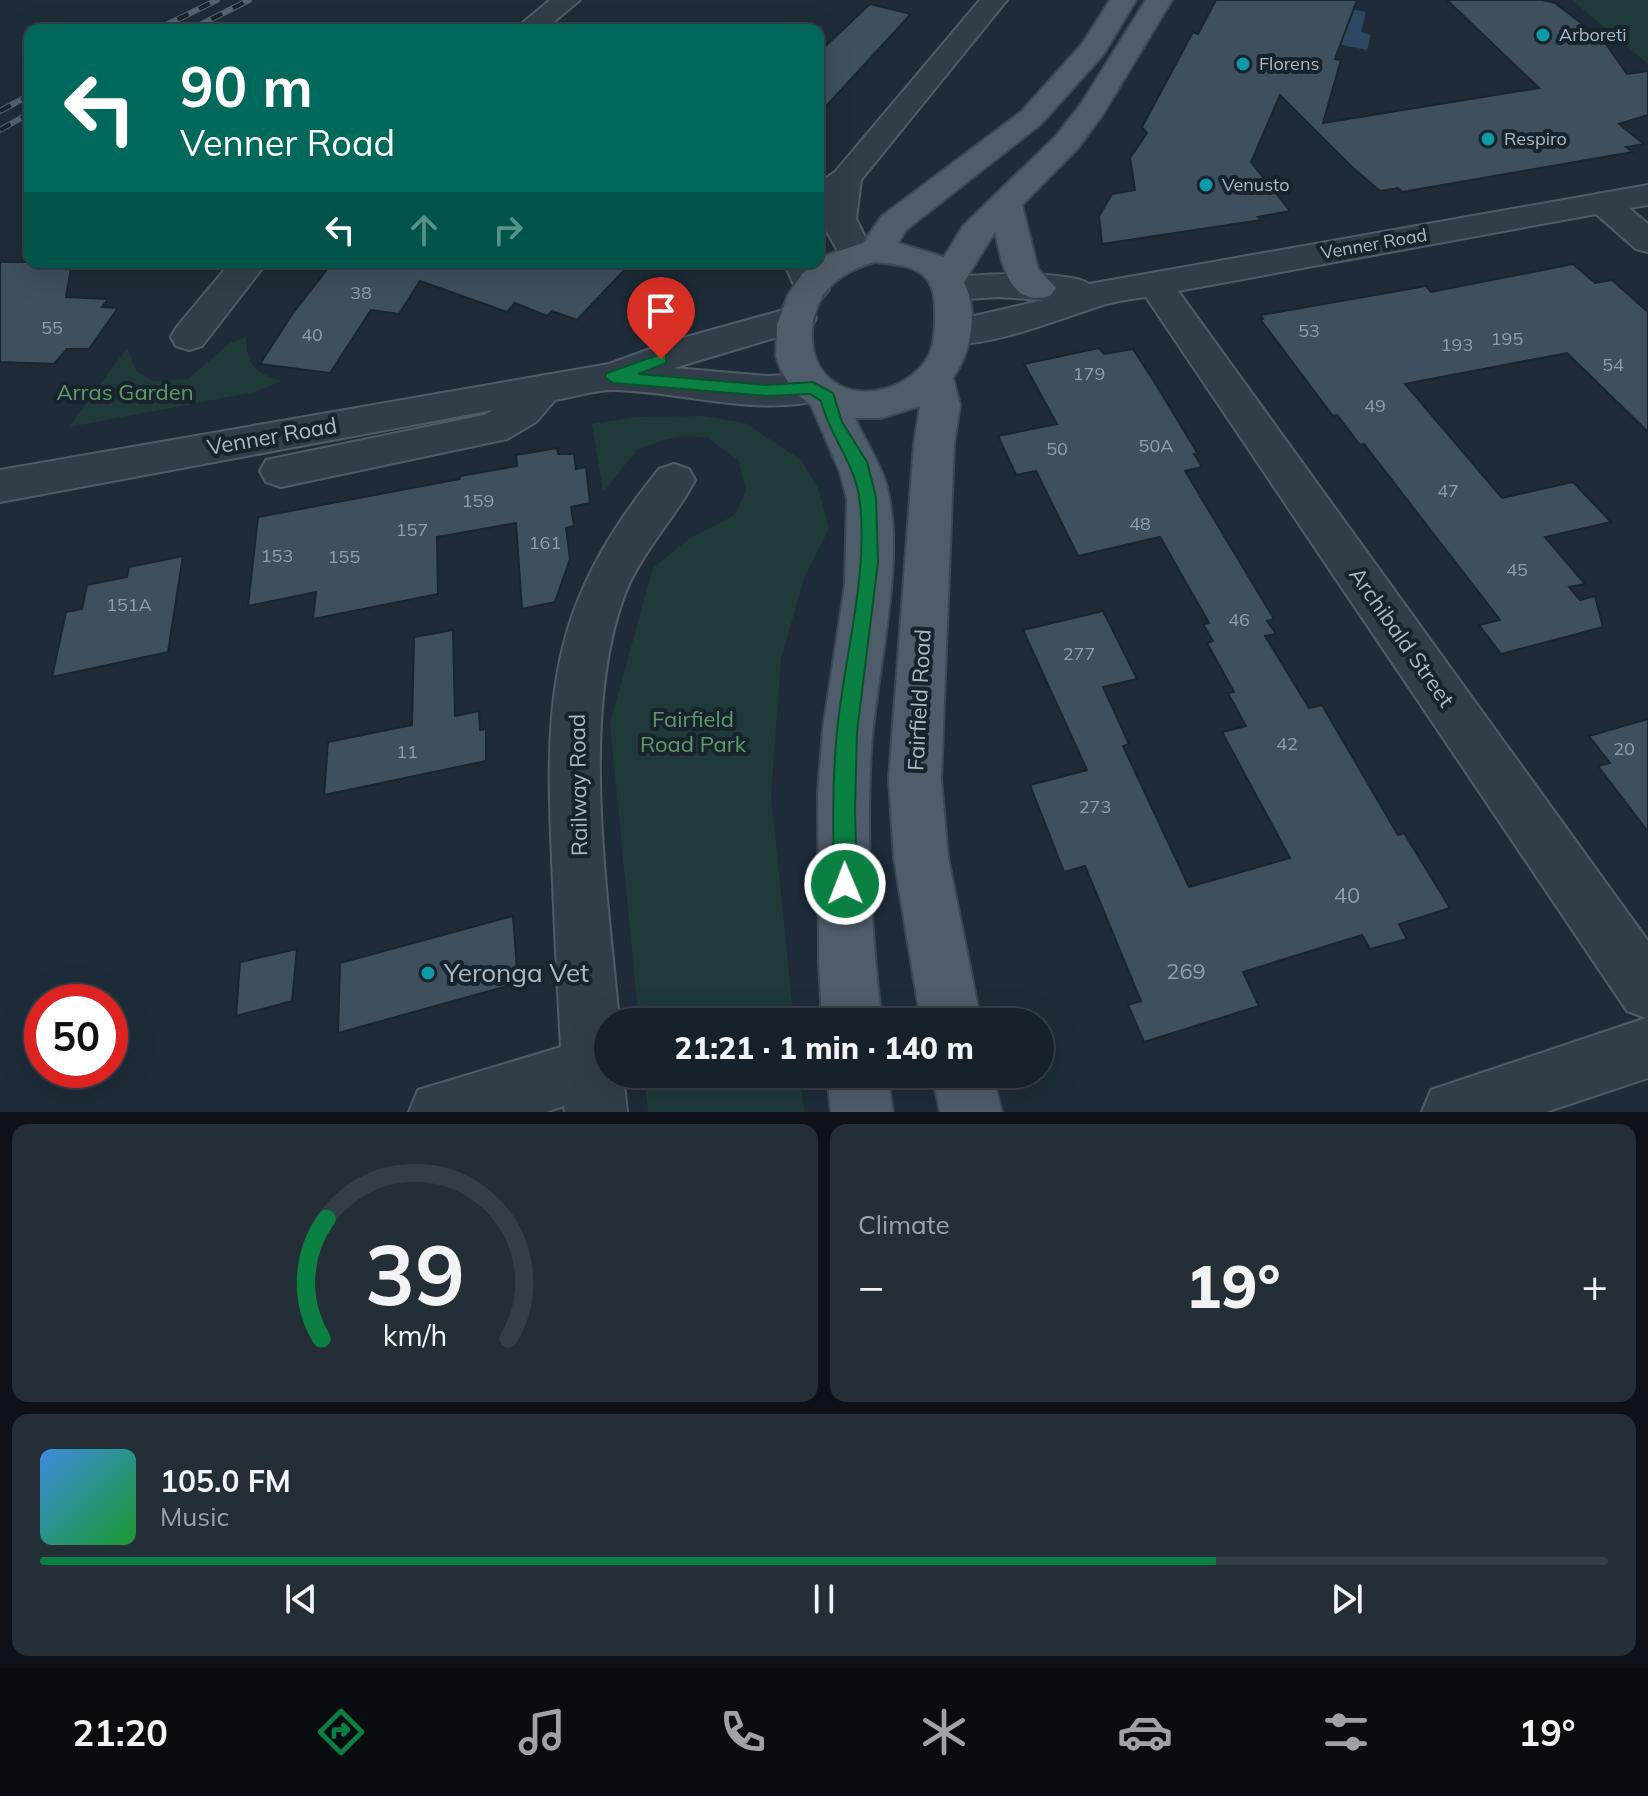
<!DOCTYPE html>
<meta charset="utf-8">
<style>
:root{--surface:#16212b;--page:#232e37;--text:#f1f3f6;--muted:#9ea3a9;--line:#353e47;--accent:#0b8043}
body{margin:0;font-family:Mulish,sans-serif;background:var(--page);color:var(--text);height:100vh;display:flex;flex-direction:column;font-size:30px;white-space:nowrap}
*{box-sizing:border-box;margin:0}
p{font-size:26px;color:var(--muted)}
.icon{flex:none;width:44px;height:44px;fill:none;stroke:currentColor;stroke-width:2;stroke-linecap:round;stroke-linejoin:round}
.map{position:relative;height:1112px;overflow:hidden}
.details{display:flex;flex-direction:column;gap:12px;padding:12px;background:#0c1218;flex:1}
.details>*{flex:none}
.hud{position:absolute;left:24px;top:24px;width:800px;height:244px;border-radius:16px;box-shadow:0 8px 32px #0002,0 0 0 2px var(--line);background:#00695c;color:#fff;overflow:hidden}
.speed{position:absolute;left:24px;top:984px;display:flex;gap:16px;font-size:40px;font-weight:700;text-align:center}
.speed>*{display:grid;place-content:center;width:104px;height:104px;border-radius:50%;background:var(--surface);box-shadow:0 8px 32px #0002,0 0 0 2px var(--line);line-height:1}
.speed .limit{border:12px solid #d22;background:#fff;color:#111}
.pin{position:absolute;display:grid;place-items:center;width:68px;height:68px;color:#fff;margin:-82px -34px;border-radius:50% 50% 50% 0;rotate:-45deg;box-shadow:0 0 8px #0007}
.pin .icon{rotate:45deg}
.me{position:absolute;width:88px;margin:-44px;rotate:359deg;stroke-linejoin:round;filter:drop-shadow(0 0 6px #0008)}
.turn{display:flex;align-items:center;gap:28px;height:168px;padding:0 24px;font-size:36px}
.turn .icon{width:104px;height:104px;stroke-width:2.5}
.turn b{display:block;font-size:56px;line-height:68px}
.lanes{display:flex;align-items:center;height:76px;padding:0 24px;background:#0003;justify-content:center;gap:40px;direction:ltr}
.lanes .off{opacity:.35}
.big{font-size:60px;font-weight:800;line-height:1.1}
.details .tile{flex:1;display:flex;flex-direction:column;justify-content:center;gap:12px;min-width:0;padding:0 28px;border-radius:16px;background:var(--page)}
.details .dial{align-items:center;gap:0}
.dial svg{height:208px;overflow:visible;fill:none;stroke:var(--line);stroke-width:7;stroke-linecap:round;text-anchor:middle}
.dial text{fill:var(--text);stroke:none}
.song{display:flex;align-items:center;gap:24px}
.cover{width:96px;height:96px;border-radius:12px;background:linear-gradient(135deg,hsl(210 70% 55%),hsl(130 70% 35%))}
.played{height:8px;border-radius:4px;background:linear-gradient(90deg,var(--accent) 75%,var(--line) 75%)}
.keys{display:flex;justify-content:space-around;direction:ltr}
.heat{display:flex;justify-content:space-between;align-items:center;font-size:44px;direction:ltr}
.details .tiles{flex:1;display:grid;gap:12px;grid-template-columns:1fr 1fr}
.tile:last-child{grid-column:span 2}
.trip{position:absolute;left:594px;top:1008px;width:460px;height:80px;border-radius:40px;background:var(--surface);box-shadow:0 8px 32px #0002,0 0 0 2px var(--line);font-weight:800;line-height:80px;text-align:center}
.tab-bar{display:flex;height:128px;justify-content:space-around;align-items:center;background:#090d11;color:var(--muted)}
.tab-bar .icon{width:56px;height:56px}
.tab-bar .selected{color:var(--accent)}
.tab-bar b{font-size:36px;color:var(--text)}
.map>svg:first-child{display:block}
</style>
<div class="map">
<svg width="1648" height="1112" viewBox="0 0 1648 1112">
<rect width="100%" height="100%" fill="#1e2c39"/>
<g fill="#203a3a">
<polygon points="1572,0 1648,0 1648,64"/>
<path d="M 246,337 C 247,367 254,372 282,381 L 255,392 L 69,427 L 127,348 L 137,372 L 154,381 L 188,379 L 230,343 Z"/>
<polygon points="703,416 745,423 801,460 818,488 829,529 804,578 781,659 771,796 794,1022 639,1022 610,723 653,568 690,538 735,515 746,491 739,461 707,437 686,436 667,439 637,450 603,492 592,424 636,417"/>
<polygon points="644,1074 800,1074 804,1112 648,1112"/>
</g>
<polygon fill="#2d4860" points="1347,8 1366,12 1361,32 1371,35 1367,50 1337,44"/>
<g fill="#3e4f5e" stroke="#19252f" stroke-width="2">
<polygon points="1216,0 1357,0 1335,59 1341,60 1323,123 1539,88 1447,0 1542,0 1555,3 1603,40 1627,74 1648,71 1648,115 1619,124 1644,144 1626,147 1633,152 1402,192 1398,188 1380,191 1353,168 1280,95 1251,162 1290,211 1258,217 1261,220 1102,244 1099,216 1112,194 1135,190 1130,158 1147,133 1142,127 1193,32 1198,34"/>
<polygon points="870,4 911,14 818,115 818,53"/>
<polygon points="0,262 72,262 66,297 108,299 102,307 118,308 89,349 67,349 54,364 0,362"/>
<polygon points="333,262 632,262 577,320 552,311 547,316 515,303 507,312 420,281 399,314 371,310 330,373 260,364 293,313"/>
<polygon points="1573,264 1595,283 1612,280 1648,312 1648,432 1567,353 1405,384 1502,498 1573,482 1611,522 1545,537 1585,584 1569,587 1580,600 1595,596 1603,627 1501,654 1479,625 1500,620 1364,444 1360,445 1337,415 1333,416 1260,319 1263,319 1261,315 1426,286 1431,292"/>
<polygon points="1099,348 1104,354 1133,349 1155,383 1198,454 1194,454 1202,467 1185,471 1274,619 1267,621 1276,634 1265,636 1309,708 1322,705 1398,835 1404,833 1450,908 1399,924 1407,939 1370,949 1362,935 1243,972 1259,1006 1144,1042 1128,1005 1141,1001 1085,866 1064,872 1030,785 1087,770 1023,630 1103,611 1137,679 1103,687 1129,744 1123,746 1189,887 1290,858 1222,732 1246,726 1228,693 1234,692 1207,643 1213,641 1203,624 1209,623 1160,537 1078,556 1036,471 1016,475 998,436 1057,424 1024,364"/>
<polygon points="557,448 558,454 574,454 576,469 586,467 590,503 571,507 574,526 566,528 570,559 555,602 522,609 516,523 437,537 438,594 313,619 316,592 248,606 258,517 460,479 460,476 517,466 516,455"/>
<polygon points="183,556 168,652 52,677 66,612 82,609 87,585 127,577 129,567"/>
<polygon points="453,630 455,716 479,711 480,730 486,729 486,761 324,795 328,742 412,725 414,637"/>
<polygon points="1648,719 1648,832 1598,766 1610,763 1589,736"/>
<polygon points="513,916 518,983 338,1033 340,963"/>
<polygon points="297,949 292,1001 236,1016 240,962"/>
</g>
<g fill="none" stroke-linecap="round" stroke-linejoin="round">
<defs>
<g id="minor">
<polygon points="550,0 580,0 544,30 514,30"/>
<polygon points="980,0 1007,0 861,180 856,219 874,255 869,263 857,266 845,263 824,227 823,208 818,209 818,184 835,172"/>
<path d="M 1648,185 L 1648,205 L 1629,208 L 1648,224 L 1648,252 L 1636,249 L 1596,214 L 1178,291 L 1648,941 L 1648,1078 L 1546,1112 L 1422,1112 L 1431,1090 L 1646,1018 L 1627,1011 L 1146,297 C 1131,299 1116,301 1103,305 C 1064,317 977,353 940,342 L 935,333 L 940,324 L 1043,300 L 999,297 L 952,300 L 940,296 L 934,288 L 940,280 C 965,273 1070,270 1089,284 Z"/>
<polygon points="231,262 267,262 202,346 189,350 176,346 171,337 176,328"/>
<polygon points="784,262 818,262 829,289 823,297 811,301 799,297"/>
<path d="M 798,306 L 811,309 L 816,318 L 811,327 L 674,368 L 767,376 L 813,374 L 827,378 L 832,388 L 827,398 C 760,418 684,392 616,390 C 597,389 574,397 555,400 L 536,422 L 507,439 L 281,487 L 266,482 L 260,471 L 266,460 L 484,415 L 493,410 L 0,502 L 0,470 L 609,364 L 672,341 Z"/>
<path d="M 674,464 L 689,469 L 695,480 C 673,522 639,554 623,599 C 580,721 608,894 619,1022 L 608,1022 L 608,1074 L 623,1074 L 627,1112 L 565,1112 L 564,1106 L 546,1112 L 409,1112 L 418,1090 L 561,1047 C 558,992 555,937 553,882 C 549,788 542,686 579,598 C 599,549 627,509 659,469 Z"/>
</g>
<g id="major">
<path d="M 1110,0 L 1136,0 L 1103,55 L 1041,124 L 906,230 L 898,243 L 944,257 L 963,226 L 1056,136 L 1081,104 L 1146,0 L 1172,0 L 1103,114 L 1078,148 L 1022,205 L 1038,269 L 1056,288 L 1050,296 C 1008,308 1002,262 995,232 L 964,282 C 979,313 971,351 953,378 L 960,405 L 954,444 L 941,779 L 948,858 L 981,1022 L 921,1022 L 894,858 L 889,779 L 914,444 L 920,406 L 881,418 L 855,418 C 865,441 879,461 886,484 C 907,559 876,671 871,750 C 866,834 871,938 882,1022 L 822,1022 L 819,961 L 818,793 L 823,729 L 845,585 L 847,499 L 840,472 L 811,405 L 794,392 L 781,370 L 776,356 L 777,325 L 788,295 L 802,274 L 824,256 L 863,243 L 882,216 L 1021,112 L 1082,44 ZM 875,262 C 891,264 908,264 922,274 C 934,284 935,299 935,313 C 935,326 935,343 929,355 C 913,387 863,403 834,382 C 805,362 806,315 828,289 C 840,275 857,267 875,262 Z"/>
<polygon points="827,1074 887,1074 893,1112 831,1112"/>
<polygon points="932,1074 992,1074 1002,1112 940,1112"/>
</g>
</defs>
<use href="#minor" stroke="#4f5c67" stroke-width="4"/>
<use href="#major" stroke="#3b4753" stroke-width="4"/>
<use href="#minor" fill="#313e49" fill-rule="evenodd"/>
<use href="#major" fill="#4f5d6a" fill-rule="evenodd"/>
<defs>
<g id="rail">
<polyline points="156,30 217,0"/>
<polyline points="190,30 249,0"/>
<polyline points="0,111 30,95"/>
<polyline points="0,130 30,113"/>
</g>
</defs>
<use href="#rail" stroke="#536271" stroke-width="6"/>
<use href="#rail" stroke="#17232d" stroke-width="4" stroke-dasharray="12" stroke-linecap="butt"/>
</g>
<path fill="#0b8043" stroke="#07532c" stroke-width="2" d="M 661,354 L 666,355 L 666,363 L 638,374 L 767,385 L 813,382 L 833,393 L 842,422 L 867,462 L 876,497 L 878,562 L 857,732 L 855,810 L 857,884 L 853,892 L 845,895 L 837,892 L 834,884 C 833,833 832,782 837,732 C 844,657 870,570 859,496 C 853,460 829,435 821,401 L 810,394 L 767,396 L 613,383 L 605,377 L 607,373 Z"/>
<g fill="#0f9aa8" stroke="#17232d" stroke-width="3">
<circle cx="1543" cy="35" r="8"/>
<circle cx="1243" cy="64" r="8"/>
<circle cx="1488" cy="139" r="8"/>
<circle cx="1206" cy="185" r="8"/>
<circle cx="428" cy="973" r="8"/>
</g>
<g text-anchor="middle" stroke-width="8" stroke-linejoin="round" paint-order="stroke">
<g font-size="18" fill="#abb9c6" stroke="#17232d" text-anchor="start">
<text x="1559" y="41">Arboreti</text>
<text x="1259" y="70">Florens</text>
<text x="1504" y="145">Respiro</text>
<text x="1222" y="191">Venusto</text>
</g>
<g font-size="18" fill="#abb9c6" stroke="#17232d">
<text transform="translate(1374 244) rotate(-10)" y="6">Venner Road</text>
</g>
<g font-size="18" fill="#909eac">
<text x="361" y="299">38</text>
<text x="52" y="334">55</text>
<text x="1309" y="337">53</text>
<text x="312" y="341">40</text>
<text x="1507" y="345">195</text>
<text x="1457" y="351">193</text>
<text x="1613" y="371">54</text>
<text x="1089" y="380">179</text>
<text x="1375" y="412">49</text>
<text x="1156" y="452">50A</text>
<text x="1057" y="455">50</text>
<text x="1448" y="497">47</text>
<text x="478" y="507">159</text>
<text x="1140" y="530">48</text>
<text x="412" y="536">157</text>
<text x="545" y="549">161</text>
<text x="277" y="562">153</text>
<text x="344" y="563">155</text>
<text x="1517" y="576">45</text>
<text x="129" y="611">151A</text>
<text x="1239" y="626">46</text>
<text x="1079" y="660">277</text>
<text x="1287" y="750">42</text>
<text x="1624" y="755">20</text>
<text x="407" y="758">11</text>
<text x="1095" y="813">273</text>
</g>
<g font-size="22" fill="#619967" stroke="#17232d">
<text x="125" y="400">Arras Garden</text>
<text x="693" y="727">Fairfield<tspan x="693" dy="25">Road Park</tspan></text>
</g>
<g font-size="22" fill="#abb9c6" stroke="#17232d">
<text transform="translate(272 436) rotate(-10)" y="8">Venner Road</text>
<text transform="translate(1402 637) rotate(55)" y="8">Archibald Street</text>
<text transform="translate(919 700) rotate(-87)" y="8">Fairfield Road</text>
<text transform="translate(578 785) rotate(-91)" y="8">Railway Road</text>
</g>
<g font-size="22" fill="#909eac">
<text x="1347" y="903">40</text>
<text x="1186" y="979">269</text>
</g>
<g font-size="26" fill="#abb9c6" stroke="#17232d" text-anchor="start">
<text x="444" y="982">Yeronga Vet</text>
</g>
</g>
</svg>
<div class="speed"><div class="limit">50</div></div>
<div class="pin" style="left:661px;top:359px;background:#d93025"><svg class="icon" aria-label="arrive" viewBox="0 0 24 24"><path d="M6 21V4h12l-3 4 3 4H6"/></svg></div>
<svg class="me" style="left:845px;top:884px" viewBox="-20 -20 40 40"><circle r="17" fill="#0b8043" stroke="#fff" stroke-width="3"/><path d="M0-11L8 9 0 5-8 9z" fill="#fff"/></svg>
<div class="trip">21:21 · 1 min · 140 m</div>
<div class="hud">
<div class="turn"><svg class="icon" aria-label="left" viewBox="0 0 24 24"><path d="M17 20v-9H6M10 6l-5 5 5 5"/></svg><div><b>90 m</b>Venner Road</div></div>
<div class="lanes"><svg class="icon" aria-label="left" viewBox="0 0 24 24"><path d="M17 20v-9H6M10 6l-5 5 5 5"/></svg><svg class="icon off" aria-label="ahead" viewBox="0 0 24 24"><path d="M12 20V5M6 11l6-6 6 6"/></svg><svg class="icon off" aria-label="right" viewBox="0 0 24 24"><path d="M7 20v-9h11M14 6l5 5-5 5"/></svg></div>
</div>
</div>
<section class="details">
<div class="tiles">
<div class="tile dial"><svg viewBox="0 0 100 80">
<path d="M14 69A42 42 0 1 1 86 69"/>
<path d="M14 69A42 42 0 0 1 16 23" stroke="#0b8043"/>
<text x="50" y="56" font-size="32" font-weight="700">39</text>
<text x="50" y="72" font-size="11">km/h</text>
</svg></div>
<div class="tile"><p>Climate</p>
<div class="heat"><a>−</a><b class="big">19°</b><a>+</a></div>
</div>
<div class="tile">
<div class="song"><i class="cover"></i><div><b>105.0 FM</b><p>Music</p></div></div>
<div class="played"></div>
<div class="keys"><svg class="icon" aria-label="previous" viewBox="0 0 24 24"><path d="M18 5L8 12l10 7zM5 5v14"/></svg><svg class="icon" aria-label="pause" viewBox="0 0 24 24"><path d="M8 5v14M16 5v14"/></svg><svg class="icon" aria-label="next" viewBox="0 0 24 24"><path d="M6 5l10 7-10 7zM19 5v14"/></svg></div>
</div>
</div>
</section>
<nav class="tab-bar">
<b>21:20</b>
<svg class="icon selected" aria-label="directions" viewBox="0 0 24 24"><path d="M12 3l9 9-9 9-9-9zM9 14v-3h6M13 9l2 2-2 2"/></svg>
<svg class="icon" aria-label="music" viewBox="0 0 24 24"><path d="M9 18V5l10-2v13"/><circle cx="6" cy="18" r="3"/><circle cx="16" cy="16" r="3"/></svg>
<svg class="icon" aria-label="phone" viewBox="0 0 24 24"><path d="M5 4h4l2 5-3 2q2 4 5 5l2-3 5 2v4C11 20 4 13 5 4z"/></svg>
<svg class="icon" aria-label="climate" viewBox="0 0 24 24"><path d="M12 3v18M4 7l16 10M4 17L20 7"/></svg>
<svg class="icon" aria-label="car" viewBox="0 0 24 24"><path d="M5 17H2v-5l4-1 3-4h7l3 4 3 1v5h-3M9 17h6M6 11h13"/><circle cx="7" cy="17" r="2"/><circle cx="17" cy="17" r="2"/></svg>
<svg class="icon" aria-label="filters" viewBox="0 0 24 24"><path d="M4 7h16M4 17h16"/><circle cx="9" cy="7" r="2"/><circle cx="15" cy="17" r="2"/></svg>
<b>19°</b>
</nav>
